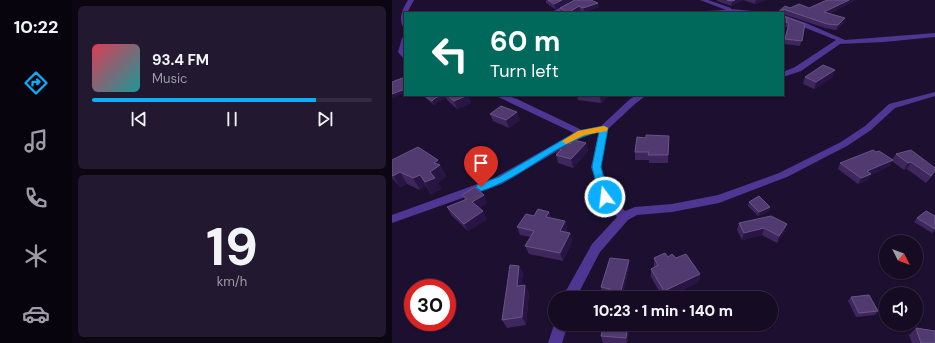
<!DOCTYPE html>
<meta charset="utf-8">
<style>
:root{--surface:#150b23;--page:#221930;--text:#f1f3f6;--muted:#9d9ba6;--line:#342b41;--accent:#0aafff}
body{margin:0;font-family:"DM Sans",sans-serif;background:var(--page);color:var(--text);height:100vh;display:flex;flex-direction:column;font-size:15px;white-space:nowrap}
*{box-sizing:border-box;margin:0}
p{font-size:13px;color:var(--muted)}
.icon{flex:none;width:22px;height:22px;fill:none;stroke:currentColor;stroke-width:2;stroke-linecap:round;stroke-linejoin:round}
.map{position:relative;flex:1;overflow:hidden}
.sheet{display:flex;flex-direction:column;gap:6px;padding:6px;background:#0c0613;width:320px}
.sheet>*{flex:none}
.guide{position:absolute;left:12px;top:12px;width:380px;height:84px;border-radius:0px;box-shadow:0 1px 3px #0004,0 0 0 1px var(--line);background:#00695c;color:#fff;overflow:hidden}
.needle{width:26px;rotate:132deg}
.fabs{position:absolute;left:487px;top:235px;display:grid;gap:8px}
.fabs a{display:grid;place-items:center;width:44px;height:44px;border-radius:50%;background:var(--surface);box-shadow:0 1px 3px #0004,0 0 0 1px var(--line);font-size:20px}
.speed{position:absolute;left:12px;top:279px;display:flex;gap:8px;font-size:20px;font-weight:700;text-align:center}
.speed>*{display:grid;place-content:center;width:52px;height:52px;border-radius:50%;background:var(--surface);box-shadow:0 1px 3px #0004,0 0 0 1px var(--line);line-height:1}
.speed .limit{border:6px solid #d22;background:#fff;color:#111}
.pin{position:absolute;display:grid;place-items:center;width:34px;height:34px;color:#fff;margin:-41px -17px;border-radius:50% 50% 50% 0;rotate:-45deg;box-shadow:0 0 4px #0007}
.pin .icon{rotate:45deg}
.me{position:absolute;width:44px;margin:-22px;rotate:345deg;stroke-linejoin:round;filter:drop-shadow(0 0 3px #0008)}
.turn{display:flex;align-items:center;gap:14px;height:84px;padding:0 20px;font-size:18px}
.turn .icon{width:52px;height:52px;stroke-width:2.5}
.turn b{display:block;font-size:28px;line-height:34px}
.sheet .widget{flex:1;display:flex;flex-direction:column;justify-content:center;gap:6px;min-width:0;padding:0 14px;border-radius:6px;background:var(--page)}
.sheet .dial{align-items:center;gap:0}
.dial b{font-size:52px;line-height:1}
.song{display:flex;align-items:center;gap:12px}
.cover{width:48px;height:48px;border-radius:6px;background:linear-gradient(135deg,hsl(350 70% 55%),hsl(180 70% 35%))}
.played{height:4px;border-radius:2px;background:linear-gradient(90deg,var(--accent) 80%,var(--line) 80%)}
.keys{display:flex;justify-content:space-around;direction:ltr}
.trip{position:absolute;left:156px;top:291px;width:230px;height:40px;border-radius:20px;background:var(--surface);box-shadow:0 1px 3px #0004,0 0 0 1px var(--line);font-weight:800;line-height:40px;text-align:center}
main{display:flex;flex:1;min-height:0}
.tabs{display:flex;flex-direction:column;width:72px;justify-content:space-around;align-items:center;background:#08040e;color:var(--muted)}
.tabs .icon{width:28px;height:28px}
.tabs .current{color:var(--accent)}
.tabs b{font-size:18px;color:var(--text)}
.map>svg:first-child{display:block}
</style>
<main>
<nav class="tabs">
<b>10:22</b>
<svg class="icon current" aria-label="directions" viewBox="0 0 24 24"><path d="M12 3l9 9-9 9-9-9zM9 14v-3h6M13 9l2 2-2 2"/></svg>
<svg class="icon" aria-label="music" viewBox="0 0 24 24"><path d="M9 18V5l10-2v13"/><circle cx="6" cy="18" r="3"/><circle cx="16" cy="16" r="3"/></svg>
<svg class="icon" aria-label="phone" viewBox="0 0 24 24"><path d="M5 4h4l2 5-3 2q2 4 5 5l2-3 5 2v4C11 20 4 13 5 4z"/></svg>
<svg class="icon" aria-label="climate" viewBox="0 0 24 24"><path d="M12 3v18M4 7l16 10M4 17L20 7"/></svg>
<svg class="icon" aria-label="car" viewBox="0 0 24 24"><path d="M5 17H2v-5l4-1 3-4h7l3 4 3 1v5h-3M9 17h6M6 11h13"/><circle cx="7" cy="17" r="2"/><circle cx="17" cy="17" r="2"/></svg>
</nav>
<section class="sheet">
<div class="widget">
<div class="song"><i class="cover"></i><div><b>93.4 FM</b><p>Music</p></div></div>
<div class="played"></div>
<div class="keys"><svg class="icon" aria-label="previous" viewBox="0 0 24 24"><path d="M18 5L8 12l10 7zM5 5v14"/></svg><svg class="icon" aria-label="pause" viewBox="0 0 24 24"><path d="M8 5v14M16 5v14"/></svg><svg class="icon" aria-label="next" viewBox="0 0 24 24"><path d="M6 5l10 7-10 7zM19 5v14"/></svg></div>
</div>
<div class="widget dial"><b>19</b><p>km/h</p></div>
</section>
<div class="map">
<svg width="543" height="343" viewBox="0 0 543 343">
<rect width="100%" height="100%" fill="#1c0f2f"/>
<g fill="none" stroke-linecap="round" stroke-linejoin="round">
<g fill="#4f3693" fill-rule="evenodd">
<path d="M 16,0 L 22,0 L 15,13 L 13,13 L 13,28 L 11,27 C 6,17 11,9 16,0 Z"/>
<polygon points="182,0 189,0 165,13 158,13"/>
<polygon points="308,0 316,0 339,8 339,9 361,11 364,13 310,13 313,11 334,10"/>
<polygon points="391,15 414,23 453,40 543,33 543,37 492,42 448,44 409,71 391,77 391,72 403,67 444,40 391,19"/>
<polygon points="13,36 13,59 11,58 6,52 10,38"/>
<polygon points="543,92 543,96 503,108 479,130 455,146 395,177 327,203 280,212 245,215 236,220 208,252 184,298 170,298 200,244 225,217 208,197 199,167 207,132 192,135 110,184 0,223 0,215 102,178 182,133 102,95 113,95 125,99 190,130 209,126 238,99 245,95 255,95 244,103 216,129 209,167 218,195 233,211 243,207 280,204 326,195 387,173 449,142 473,126 497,104"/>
<polygon points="163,322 163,324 176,324 170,343 156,343"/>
</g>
</g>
<g fill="#3f275e">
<polygon points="154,0 181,0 163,9 154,3"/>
<polygon points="325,0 374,0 363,4 351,0 339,6 325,1"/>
<polygon points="435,0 463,0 437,14 452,22 444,30 433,28 391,14 391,16 413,24 408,46 392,44 396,27 393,27 394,23 391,22 391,13 385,13 393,6 398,8 417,8"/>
<polygon points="206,3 207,7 192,12 188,10 183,13 169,13 168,8"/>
<polygon points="413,77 441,77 422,89 411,84"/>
<polygon points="30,95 75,95 79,103 65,109 55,100 54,98 45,102 42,105"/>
<polygon points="185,95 217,95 209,103 186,100"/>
<polygon points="98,114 128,120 117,128 101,121"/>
<polygon points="277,136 276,163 257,163 257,160 243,160 243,152 254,138"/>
<polygon points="194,143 196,151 181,168 166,163 164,155 165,154 164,153 162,145"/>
<polygon points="519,150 540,176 534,183 515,169 512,170 500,161 498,166 478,175 476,180 466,184 446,169 448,163 500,160 504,154"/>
<polygon points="0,160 52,172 54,176 46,183 49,189 39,194 34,186 28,190 15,184 8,187 0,178"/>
<polygon points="70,195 95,203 87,208 95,219 76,231 59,215 55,207 73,200"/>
<polygon points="357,202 378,207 377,211 366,216 356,206"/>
<polygon points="534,211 543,230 540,233 522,222 525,218"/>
<polygon points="157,212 159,218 173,221 175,229 174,233 178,233 180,241 171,261 137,254 133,246 139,237 128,235 125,227 142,216"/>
<polygon points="347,223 393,231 385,243 370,235 350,240 345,230"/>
<polygon points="276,257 284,258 308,274 307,282 273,298 271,298 259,277 259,269 263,267 262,266 262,258"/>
<polygon points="127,266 131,274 129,285 137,292 134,325 115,328 110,320"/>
<polygon points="237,268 230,298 217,298 217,296 210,295 209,287"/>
<polygon points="459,297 486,311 483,315 464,317 456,301"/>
<polygon points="212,324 238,324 235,343 211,343 209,336"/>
<polygon points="524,328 543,343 520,343 517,335"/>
</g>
<g fill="#291544">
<polygon points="170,0 181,0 163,9 162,4"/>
<polygon points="343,0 351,0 339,6 340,1"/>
<polygon points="364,0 374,0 363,4"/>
<polygon points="457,0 463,0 431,17 432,12"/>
<polygon points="206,3 207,7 192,12 191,8"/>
<polygon points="187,6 188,10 183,13 176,13"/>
<polygon points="453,18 452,22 444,30 446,25"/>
<polygon points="443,70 441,77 422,89 424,82"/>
<polygon points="13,89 13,93 0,98 0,94"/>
<polygon points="51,95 52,95 54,98 45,102 42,105 40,101 43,98"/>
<polygon points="76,95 79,103 65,109 62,101"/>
<polygon points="209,95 217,95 209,103 208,96"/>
<polygon points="125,112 128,120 117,128 114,120"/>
<polygon points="194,143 196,151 181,168 179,159"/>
<polygon points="46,160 54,176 46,183 49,189 39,194 33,182 38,172 42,163"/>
<polygon points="501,160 498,166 478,175 476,180 466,184 469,178 475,171"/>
<polygon points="519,162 515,169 512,170 516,163"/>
<polygon points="8,172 15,184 8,187 1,176"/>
<polygon points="28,175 34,186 28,190 21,178"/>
<polygon points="92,195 95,203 84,210 80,202"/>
<polygon points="378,207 377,211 366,216 367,212"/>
<polygon points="91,211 95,219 76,231 72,224"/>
<polygon points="157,212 160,220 154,217"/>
<polygon points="173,221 175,229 170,240 168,231"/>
<polygon points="395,224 393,231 385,243 387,236"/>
<polygon points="372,228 370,235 350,240 352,233"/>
<polygon points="178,233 180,241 171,261 168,253"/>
<polygon points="237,260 237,268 230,298 227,298"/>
<polygon points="127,266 131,274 128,293 125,286"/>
<polygon points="308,274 307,282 273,298 272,298 272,291"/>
<polygon points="133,285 137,292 134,325 130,317"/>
<polygon points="236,324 238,324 235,343 234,338"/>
</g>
<g fill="#513a6f" stroke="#695486">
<polygon points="156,0 170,0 162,4"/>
<polygon points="183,0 199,0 206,3 191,8 187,6 176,13 168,8"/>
<polygon points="335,0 343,0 340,1"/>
<polygon points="435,0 457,0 432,12 453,18 446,25 435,24 391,9 391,16 413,24 410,41 393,39 397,23 394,22 395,18 391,17 391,13 385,13 393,6 398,8 407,4 417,8"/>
<polygon points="431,65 443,70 424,82 413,77"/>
<polygon points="13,77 13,89 0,94 0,82"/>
<polygon points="32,95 51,95 43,98 40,101"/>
<polygon points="55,95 76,95 62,101"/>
<polygon points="109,106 125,112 114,120 98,114"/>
<polygon points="254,135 277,136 276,155 256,155 257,152 243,152 245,137 254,138"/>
<polygon points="172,140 178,144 182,140 194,143 179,159 164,155 169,150 162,145"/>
<polygon points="26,147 46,160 42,163 48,165 38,172 43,178 33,182 28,175 21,178 8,172 1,176 0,175 0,160"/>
<polygon points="481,150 484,152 487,151 501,160 475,171 479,174 469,178 448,163"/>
<polygon points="519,150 543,168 543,171 539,176 519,162 516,163 504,154"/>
<polygon points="83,187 92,195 80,202 91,211 72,224 55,207 75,199 70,195"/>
<polygon points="367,196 378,207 367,212 357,202"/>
<polygon points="146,209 157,212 154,217 173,221 168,231 178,233 168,253 133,246 142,231 125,227 134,214 142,216"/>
<polygon points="534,211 543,216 543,229 525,218"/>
<polygon points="379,216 395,224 387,236 372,228 352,233 347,223"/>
<polygon points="273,253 276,257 280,254 284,258 294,254 308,274 272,291 259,269 266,265 262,258"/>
<polygon points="218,258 237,260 227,298 217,298 218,289 209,287"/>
<polygon points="118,265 127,266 125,286 133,285 130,317 110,320"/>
<polygon points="477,295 486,311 467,313 459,297"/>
<polygon points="212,324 236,324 234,338 209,336"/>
<polygon points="524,328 543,331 543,343 529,343"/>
</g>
<path fill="#0aafff" stroke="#0672a6" d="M 212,126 L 216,128 L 209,167 L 217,197 L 216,199 L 213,200 L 208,197 L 200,167 L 207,132 C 165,141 131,178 89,191 L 84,187 L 85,185 L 107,177 L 186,131 Z"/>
<polygon fill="#f59e0b" points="212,126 216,128 215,131 192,135 174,144 170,141 186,131"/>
</svg>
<div class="fabs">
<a><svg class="needle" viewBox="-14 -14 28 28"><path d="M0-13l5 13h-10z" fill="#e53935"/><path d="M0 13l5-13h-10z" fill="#9d9ba6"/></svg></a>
<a><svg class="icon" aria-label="sound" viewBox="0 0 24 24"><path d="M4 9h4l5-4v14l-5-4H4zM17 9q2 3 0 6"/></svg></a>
</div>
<div class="speed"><div class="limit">30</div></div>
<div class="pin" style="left:89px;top:187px;background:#d93025"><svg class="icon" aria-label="arrive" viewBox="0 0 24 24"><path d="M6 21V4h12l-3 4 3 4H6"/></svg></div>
<svg class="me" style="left:213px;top:197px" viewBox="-20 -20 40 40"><circle r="17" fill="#0aafff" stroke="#fff" stroke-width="3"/><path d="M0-11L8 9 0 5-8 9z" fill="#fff"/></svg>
<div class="trip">10:23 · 1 min · 140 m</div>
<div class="guide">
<div class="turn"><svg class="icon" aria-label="left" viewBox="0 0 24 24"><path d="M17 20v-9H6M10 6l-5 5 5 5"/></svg><div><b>60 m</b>Turn left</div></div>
</div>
</div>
</main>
